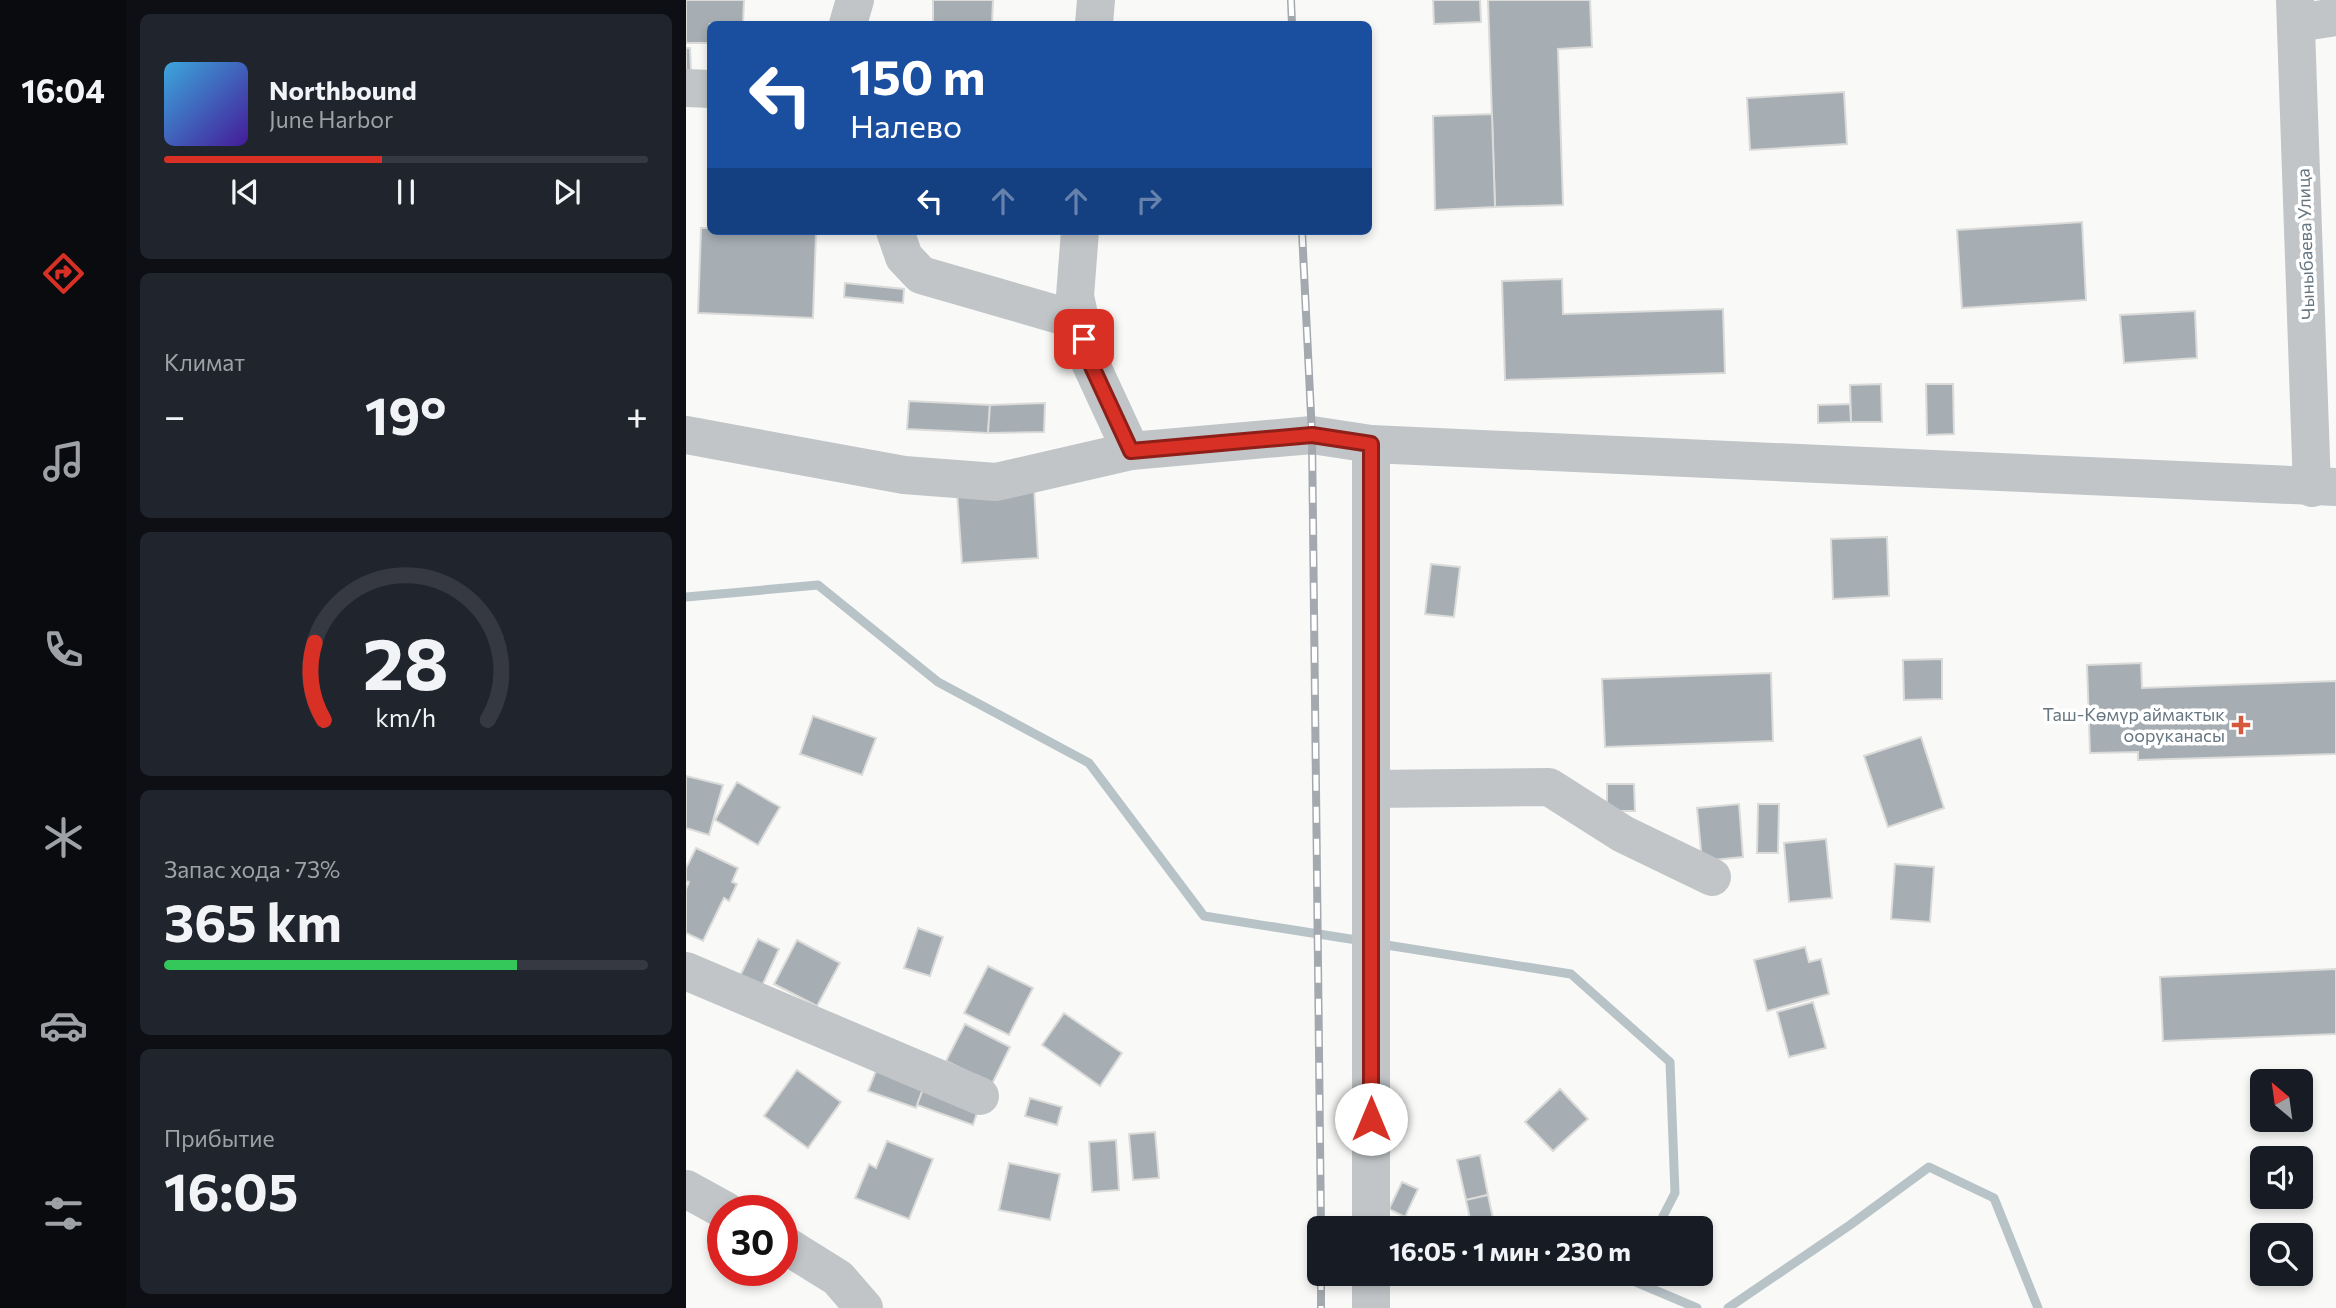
<!DOCTYPE html>
<html lang="ru">
<meta charset="utf-8">
<style>
:root{--surface:#171b24;--page:#20242c;--text:#f1f3f6;--muted:#9ea1a6;--line:#363941;--accent:#d93025}
body{margin:0;font-family:Commissioner,sans-serif;background:var(--page);color:var(--text);height:100vh;display:flex;flex-direction:column;font-size:26px;white-space:nowrap}
*{box-sizing:border-box;margin:0}
p{font-size:23px;color:var(--muted)}
.icon{flex:none;width:38px;height:38px;fill:none;stroke:currentColor;stroke-width:2;stroke-linecap:round;stroke-linejoin:round}
.map{position:relative;flex:1;overflow:hidden}
.panel{display:flex;flex-direction:column;gap:14px;padding:14px;background:#0d0f14;width:560px}
.panel>*{flex:none}
.guide{position:absolute;left:21px;top:21px;width:665px;height:214px;border-radius:10px;box-shadow:0 4px 10px #0003;background:#1a4fa0;color:#fff;overflow:hidden}
.needle{width:46px;rotate:331deg}
.controls{position:absolute;left:1564px;top:1069px;display:grid;gap:14px}
.controls a{display:grid;place-items:center;width:63px;height:63px;border-radius:10px;background:var(--surface);box-shadow:0 4px 10px #0003;font-size:35px}
.speed{position:absolute;left:21px;top:1195px;display:flex;gap:14px;font-size:35px;font-weight:700;text-align:center}
.speed>*{display:grid;place-content:center;width:91px;height:91px;border-radius:50%;background:var(--surface);box-shadow:0 4px 10px #0003;line-height:1}
.speed .limit{border:10px solid #d22;background:#fff;color:#111}
.pin{position:absolute;display:grid;place-items:center;width:60px;height:60px;color:#fff;margin:-30px;border-radius:14px;box-shadow:0 4px 10px #0006}
.me{position:absolute;width:77px;margin:-38px;rotate:0deg;stroke-linejoin:round;filter:drop-shadow(0 0 5px #0008)}
.turn{display:flex;align-items:center;gap:24px;height:147px;padding:0 28px;font-size:32px}
.turn .icon{width:91px;height:91px;stroke-width:2.5}
.turn b{display:block;font-size:49px;line-height:60px}
.lanes{display:flex;align-items:center;height:66px;padding:0 28px;background:#0003;justify-content:center;gap:35px;direction:ltr}
.lanes .off{opacity:.35}
.big{font-size:52px;font-weight:700;line-height:1.1}
.panel .card{flex:1;display:flex;flex-direction:column;justify-content:center;gap:10px;min-width:0;padding:0 24px;border-radius:10px;background:var(--page)}
.panel .dial{align-items:center;gap:0}
.dial svg{height:182px;overflow:visible;fill:none;stroke:var(--line);stroke-width:7;stroke-linecap:round;text-anchor:middle}
.dial text{fill:var(--text);stroke:none}
.song{display:flex;align-items:center;gap:21px}
.cover{width:84px;height:84px;border-radius:10px;background:linear-gradient(135deg,hsl(200 70% 55%),hsl(260 70% 35%))}
.played{height:7px;border-radius:4px;background:linear-gradient(90deg,var(--accent) 45%,var(--line) 45%)}
.keys{display:flex;justify-content:space-around;direction:ltr}
.heat{display:flex;justify-content:space-between;align-items:center;font-size:38px;direction:ltr}
.charge{height:10px;border-radius:5px;background:linear-gradient(90deg,#34c759 73%,var(--line) 0)}
.trip{position:absolute;left:621px;top:1216px;width:406px;height:70px;border-radius:10px;background:var(--surface);box-shadow:0 4px 10px #0003;font-weight:700;line-height:70px;text-align:center}
main{display:flex;flex:1;min-height:0}
.tabs{display:flex;flex-direction:column;width:126px;justify-content:space-around;align-items:center;background:#090b0e;color:var(--muted)}
.tabs .icon{width:49px;height:49px}
.tabs .current{color:var(--accent)}
.tabs b{font-size:32px;color:var(--text)}
.map>svg:first-child{display:block}
</style>
<main>
<nav class="tabs">
<b>16:04</b>
<svg class="icon current" aria-label="directions" viewBox="0 0 24 24"><path d="M12 3l9 9-9 9-9-9zM9 14v-3h6M13 9l2 2-2 2"/></svg>
<svg class="icon" aria-label="music" viewBox="0 0 24 24"><path d="M9 18V5l10-2v13"/><circle cx="6" cy="18" r="3"/><circle cx="16" cy="16" r="3"/></svg>
<svg class="icon" aria-label="phone" viewBox="0 0 24 24"><path d="M5 4h4l2 5-3 2q2 4 5 5l2-3 5 2v4C11 20 4 13 5 4z"/></svg>
<svg class="icon" aria-label="climate" viewBox="0 0 24 24"><path d="M12 3v18M4 7l16 10M4 17L20 7"/></svg>
<svg class="icon" aria-label="car" viewBox="0 0 24 24"><path d="M5 17H2v-5l4-1 3-4h7l3 4 3 1v5h-3M9 17h6M6 11h13"/><circle cx="7" cy="17" r="2"/><circle cx="17" cy="17" r="2"/></svg>
<svg class="icon" aria-label="filters" viewBox="0 0 24 24"><path d="M4 7h16M4 17h16"/><circle cx="9" cy="7" r="2"/><circle cx="15" cy="17" r="2"/></svg>
</nav>
<section class="panel">
<div class="card">
<div class="song"><i class="cover"></i><div><b>Northbound</b><p>June Harbor</p></div></div>
<div class="played"></div>
<div class="keys"><svg class="icon" aria-label="previous" viewBox="0 0 24 24"><path d="M18 5L8 12l10 7zM5 5v14"/></svg><svg class="icon" aria-label="pause" viewBox="0 0 24 24"><path d="M8 5v14M16 5v14"/></svg><svg class="icon" aria-label="next" viewBox="0 0 24 24"><path d="M6 5l10 7-10 7zM19 5v14"/></svg></div>
</div>
<div class="card"><p>Климат</p>
<div class="heat"><a>−</a><b class="big">19°</b><a>+</a></div>
</div>
<div class="card dial"><svg viewBox="0 0 100 80">
<path d="M14 69A42 42 0 1 1 86 69"/>
<path d="M14 69A42 42 0 0 1 10 35" stroke="#d93025"/>
<text x="50" y="56" font-size="32" font-weight="700">28</text>
<text x="50" y="72" font-size="11">km/h</text>
</svg></div>
<div class="card"><p>Запас хода · 73%</p><b class="big">365 km</b><div class="charge"></div></div>
<div class="card"><p>Прибытие</p><b class="big">16:05</b></div>
</section>
<div class="map">
<svg width="1650" height="1308" viewBox="0 0 1650 1308">
<rect width="100%" height="100%" fill="#f9f9f7"/>
<g fill="none" stroke-linecap="round" stroke-linejoin="round">
<g stroke="#b8c3c7" stroke-width="9">
<polyline points="0,597 132,585 252,682 403,763 518,916 677,941"/>
<polyline points="694,944 885,974 984,1062 989,1193 971,1228"/>
<polyline points="948,1274 945,1280 1011,1308"/>
<polyline points="1042,1308 1164,1225 1243,1167 1308,1198 1352,1308"/>
</g>
</g>
<g fill="#a6aeb4" stroke="#dbdbd9" stroke-width="2">
<polygon points="0,0 58,0 57,24 24,24 24,43 0,43"/>
<polygon points="247,0 307,0 306,24 247,24"/>
<polygon points="747,0 794,0 795,22 748,24"/>
<polygon points="802,0 904,0 906,47 872,49 877,205 809,207"/>
<polygon points="0,48 4,48 5,72 0,72"/>
<polygon points="1158,92 1161,144 1064,150 1061,98"/>
<polygon points="806,114 809,207 749,210 747,116"/>
<polygon points="1396,222 1400,300 1276,308 1271,230"/>
<polygon points="15,228 24,228 24,231 130,232 127,318 12,313"/>
<polygon points="876,279 877,314 1037,309 1039,373 819,380 816,281"/>
<polygon points="159,283 218,289 217,303 158,297"/>
<polygon points="1509,311 1511,358 1438,363 1434,315"/>
<polygon points="1195,384 1196,422 1165,422 1164,385"/>
<polygon points="1240,384 1267,384 1268,434 1241,435"/>
<polygon points="223,401 304,405 302,433 221,429"/>
<polygon points="359,403 358,432 302,433 304,405"/>
<polygon points="1164,404 1165,422 1132,423 1132,405"/>
<polygon points="348,487 352,558 276,563 271,492"/>
<polygon points="1201,537 1203,596 1147,599 1145,539"/>
<polygon points="745,564 774,567 768,617 739,614"/>
<polygon points="1256,659 1256,699 1218,700 1217,660"/>
<polygon points="1455,663 1456,688 1650,681 1650,754 1452,760 1452,752 1404,753 1401,665"/>
<polygon points="1085,673 1087,741 919,747 916,679"/>
<polygon points="127,716 190,738 176,775 114,754"/>
<polygon points="1235,737 1258,808 1202,827 1178,756"/>
<polygon points="0,776 37,785 23,835 0,828"/>
<polygon points="51,782 94,807 72,845 29,820"/>
<polygon points="921,784 948,784 949,811 921,811"/>
<polygon points="1053,804 1057,857 1016,861 1011,808"/>
<polygon points="1072,804 1093,804 1092,853 1071,853"/>
<polygon points="1140,839 1146,898 1103,902 1098,843"/>
<polygon points="10,848 52,868 46,882 51,884 43,901 38,898 17,941 0,933 0,889 3,882 0,881 0,868"/>
<polygon points="1209,864 1248,867 1244,922 1205,919"/>
<polygon points="232,928 257,937 244,976 218,968"/>
<polygon points="72,939 93,949 75,988 53,978"/>
<polygon points="111,940 154,963 131,1006 88,984"/>
<polygon points="1119,947 1123,962 1135,959 1143,994 1081,1011 1068,960"/>
<polygon points="302,966 347,988 323,1035 278,1013"/>
<polygon points="1650,969 1650,1034 1477,1041 1474,977"/>
<polygon points="1127,1002 1140,1048 1103,1057 1091,1012"/>
<polygon points="378,1013 436,1053 414,1086 356,1045"/>
<polygon points="279,1024 324,1047 306,1084 260,1061"/>
<polygon points="192,1066 239,1084 230,1108 182,1091"/>
<polygon points="111,1070 155,1102 122,1148 78,1116"/>
<polygon points="239,1084 294,1104 287,1125 231,1105"/>
<polygon points="874,1089 902,1119 867,1151 839,1122"/>
<polygon points="344,1098 376,1107 371,1125 339,1116"/>
<polygon points="469,1132 473,1178 447,1180 443,1134"/>
<polygon points="430,1140 433,1190 406,1192 403,1142"/>
<polygon points="201,1141 247,1159 223,1219 169,1198 183,1164 190,1168"/>
<polygon points="794,1155 802,1195 780,1200 771,1160"/>
<polygon points="323,1163 374,1174 364,1220 313,1210"/>
<polygon points="716,1182 732,1189 719,1217 703,1209"/>
<polygon points="802,1195 809,1228 786,1228 780,1200"/>
</g>
<g fill="none" stroke-linecap="round" stroke-linejoin="round">
<g stroke="#c1c5c8" stroke-width="38">
<polyline points="1609,0 1626,488"/>
<polyline points="1611,23 1650,17"/>
<polyline points="162,24 169,0"/>
<polyline points="408,24 410,0"/>
<polyline points="0,88 24,89"/>
<polyline points="209,231 218,257 235,275 394,321"/>
<polyline points="394,231 389,296 402,358 445,451"/>
<polyline points="0,435 218,475 310,482 445,451 626,435 685,444 1650,487"/>
<polyline points="685,444 685,1228"/>
<polyline points="685,789 863,787 937,834 1026,877"/>
<polyline points="0,971 294,1096"/>
<polyline points="0,1189 40,1211"/>
<polyline points="96,1243 152,1278 178,1308"/>
<polyline points="685,1274 685,1308"/>
</g>
<defs>
<g id="rail">
<polyline points="605,0 606,24"/>
<polyline points="616,231 626,435 635,1228"/>
<polyline points="635,1274 635,1308"/>
</g>
</defs>
<use href="#rail" stroke="#a3a9ae" stroke-width="8"/>
<use href="#rail" stroke="#fff" stroke-width="5" stroke-dasharray="16" stroke-linecap="butt"/>
</g>
<g fill="none" stroke-linecap="round" stroke-linejoin="round">
<defs>
<polyline id="route" points="398,339 402,358 445,451 626,435 685,444 685,1119"/>
</defs>
<use href="#route" stroke="#8d1f18" stroke-width="18"/>
<use href="#route" stroke="#d93025" stroke-width="12"/>
</g>
<path fill="#d5593c" stroke="#fff" stroke-width="2.5" d="M1551.5 714.5h7v7h7v7h-7v7h-7v-7h-7v-7h7z"/>
<g text-anchor="middle" stroke-width="7" stroke-linejoin="round" paint-order="stroke">
<g font-size="18" fill="#667680" stroke="#fff">
<text transform="translate(1620 244) rotate(-92)" y="6">Чыныбаева Улица</text>
</g>
<g font-size="18" fill="#667680" stroke="#fff" text-anchor="end">
<text x="1539" y="721">Таш-Көмүр аймактык<tspan x="1539" dy="21">ооруканасы</tspan></text>
</g>
</g>
</svg>
<div class="controls">
<a><svg class="needle" viewBox="-14 -14 28 28"><path d="M0-13l5 13h-10z" fill="#e53935"/><path d="M0 13l5-13h-10z" fill="#9ea1a6"/></svg></a>
<a><svg class="icon" aria-label="sound" viewBox="0 0 24 24"><path d="M4 9h4l5-4v14l-5-4H4zM17 9q2 3 0 6"/></svg></a>
<a><svg class="icon" aria-label="search" viewBox="0 0 24 24"><circle cx="10" cy="10" r="6"/><path d="M15 15l6 6"/></svg></a>
</div>
<div class="speed"><div class="limit">30</div></div>
<div class="pin" style="left:398px;top:339px;background:#d93025"><svg class="icon" aria-label="arrive" viewBox="0 0 24 24"><path d="M6 21V4h12l-3 4 3 4H6"/></svg></div>
<svg class="me" style="left:685px;top:1119px" viewBox="-20 -20 40 40"><circle r="19" fill="#fff"/><path d="M0-13L10 11 0 6-10 11z" fill="#d93025"/></svg>
<div class="trip">16:05 · 1 мин · 230 m</div>
<div class="guide">
<div class="turn"><svg class="icon" aria-label="left" viewBox="0 0 24 24"><path d="M17 20v-9H6M10 6l-5 5 5 5"/></svg><div><b>150 m</b>Налево</div></div>
<div class="lanes"><svg class="icon" aria-label="left" viewBox="0 0 24 24"><path d="M17 20v-9H6M10 6l-5 5 5 5"/></svg><svg class="icon off" aria-label="ahead" viewBox="0 0 24 24"><path d="M12 20V5M6 11l6-6 6 6"/></svg><svg class="icon off" aria-label="ahead" viewBox="0 0 24 24"><path d="M12 20V5M6 11l6-6 6 6"/></svg><svg class="icon off" aria-label="right" viewBox="0 0 24 24"><path d="M7 20v-9h11M14 6l5 5-5 5"/></svg></div>
</div>
</div>
</main>
